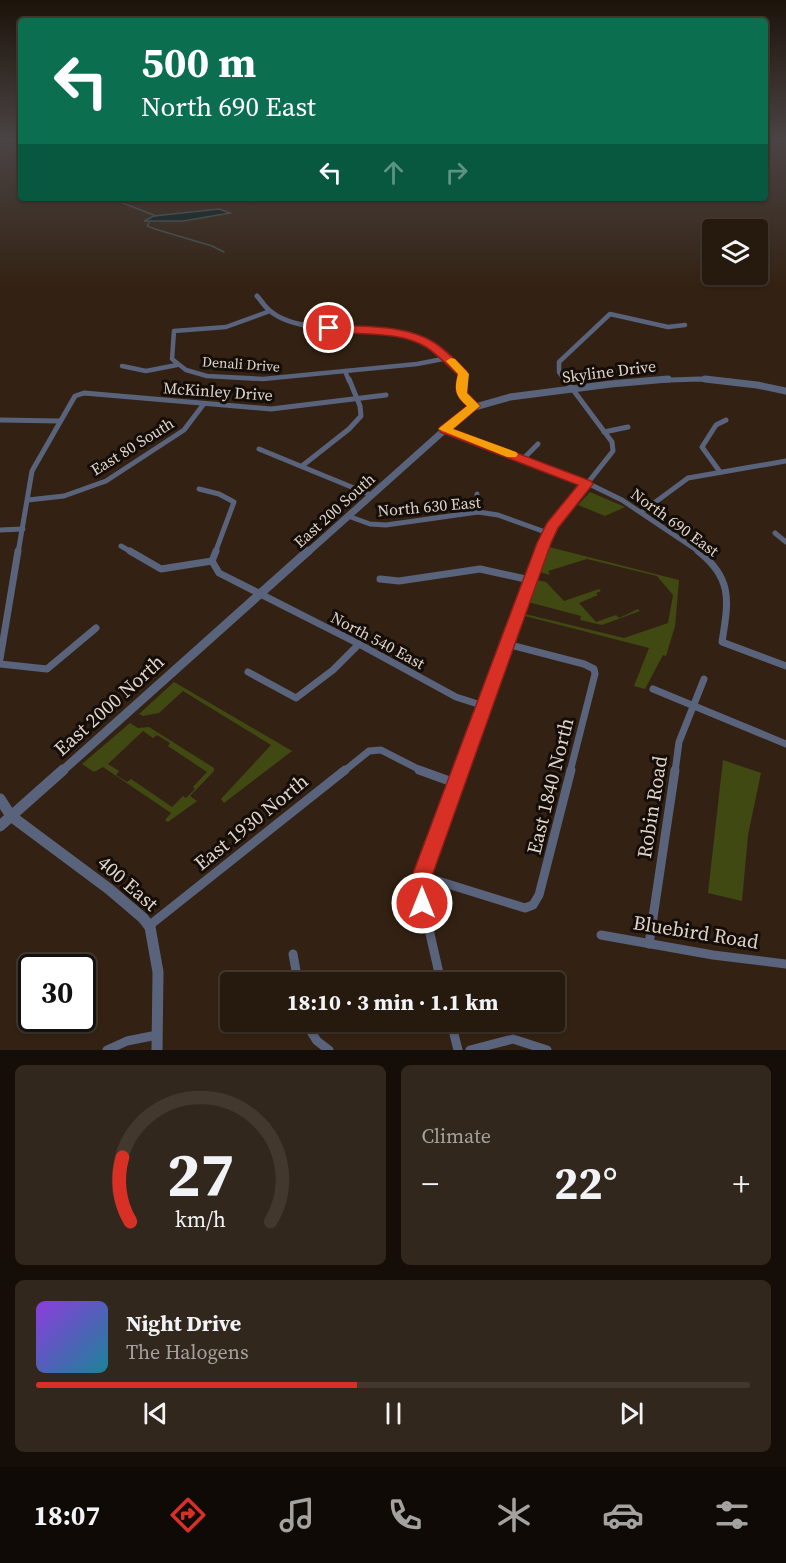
<!DOCTYPE html>
<meta charset="utf-8">
<style>
:root{--surface:#261a0e;--page:#32271c;--text:#f1f3f6;--muted:#a4a19e;--line:#42382e;--accent:#d93025}
body{margin:0;font-family:"Source Serif 4",serif;background:var(--page);color:var(--text);height:100vh;display:flex;flex-direction:column;font-size:22px;white-space:nowrap}
*{box-sizing:border-box;margin:0}
p{font-size:20px;color:var(--muted)}
.icon{flex:none;width:33px;height:33px;fill:none;stroke:currentColor;stroke-width:2;stroke-linecap:round;stroke-linejoin:round}
.map{position:relative;height:1050px;overflow:hidden}
.sheet{display:flex;flex-direction:column;gap:15px;padding:15px;background:#150e08;flex:1}
.sheet>*{flex:none}
.guide{position:absolute;left:18px;top:18px;width:750px;height:183px;border-radius:6px;box-shadow:0 2px 4px #0004,0 0 0 2px var(--line);background:#0b6e4f;color:#fff;overflow:hidden}
.controls{position:absolute;left:702px;top:219px;display:grid;gap:12px}
.controls a{display:grid;place-items:center;width:66px;height:66px;border-radius:6px;background:var(--surface);box-shadow:0 2px 4px #0004,0 0 0 2px var(--line);font-size:30px}
.speed{position:absolute;left:18px;top:954px;display:flex;gap:12px;font-size:30px;font-weight:700;text-align:center}
.speed>*{display:grid;place-content:center;width:78px;height:78px;border-radius:50%;background:var(--surface);box-shadow:0 2px 4px #0004,0 0 0 2px var(--line);line-height:1}
.speed .limit{border:3px solid #111;border-radius:9px;background:#fff;color:#111}
.pin{position:absolute;display:grid;place-items:center;width:51px;height:51px;color:#fff;margin:-26px;border:3px solid #fff;border-radius:50%;box-shadow:0 2px 6px #0007}
.me{position:absolute;width:66px;margin:-33px;rotate:0deg;stroke-linejoin:round;filter:drop-shadow(0 0 4px #0008)}
.turn{display:flex;align-items:center;gap:21px;height:126px;padding:0 24px;font-size:27px}
.turn .icon{width:78px;height:78px;stroke-width:2.5}
.turn b{display:block;font-size:42px;line-height:51px}
.lanes{display:flex;align-items:center;height:57px;padding:0 24px;background:#0003;justify-content:center;gap:30px;direction:ltr}
.lanes .off{opacity:.35}
.big{font-size:45px;font-weight:700;line-height:1.1}
.sheet .card{flex:1;display:flex;flex-direction:column;justify-content:center;gap:9px;min-width:0;padding:0 21px;border-radius:9px;background:var(--page)}
.sheet .dial{align-items:center;gap:0}
.dial svg{height:156px;overflow:visible;fill:none;stroke:var(--line);stroke-width:7;stroke-linecap:round;text-anchor:middle}
.dial text{fill:var(--text);stroke:none}
.song{display:flex;align-items:center;gap:18px}
.cover{width:72px;height:72px;border-radius:9px;background:linear-gradient(135deg,hsl(270 70% 55%),hsl(190 70% 35%))}
.played{height:6px;border-radius:3px;background:linear-gradient(90deg,var(--accent) 45%,var(--line) 45%)}
.keys{display:flex;justify-content:space-around;direction:ltr}
.heat{display:flex;justify-content:space-between;align-items:center;font-size:33px;direction:ltr}
.sheet .tiles{flex:1;display:grid;gap:15px;grid-template-columns:1fr 1fr}
.card:last-child{grid-column:span 2}
.trip{position:absolute;left:220px;top:972px;width:345px;height:60px;border-radius:6px;background:var(--surface);box-shadow:0 2px 4px #0004,0 0 0 2px var(--line);font-weight:700;line-height:60px;text-align:center}
.tab-bar{display:flex;height:96px;justify-content:space-around;align-items:center;background:#0f0a06;color:var(--muted)}
.tab-bar .icon{width:42px;height:42px}
.tab-bar .on{color:var(--accent)}
.tab-bar b{font-size:27px;color:var(--text)}
.map>svg:first-child{display:block}
</style>
<div class="map">
<svg width="786" height="1050" viewBox="0 0 786 1050">
<rect width="100%" height="100%" fill="#332213"/>
<g fill="#414913" fill-rule="evenodd">
<polygon points="590,492 625,507 605,516 578,505"/>
<polygon points="549,547 679,580 675,626 666,656 663,655 645,689 634,686 649,648 525,616 525,614 624,638 668,623 673,595 657,576 587,559 548,571 550,575 540,572"/>
<polygon points="537,580 546,582 564,601 599,589 601,591 596,593 598,595 579,603 596,622 616,615 619,618 638,609 640,611 602,625 580,620 581,616 528,602"/>
<polygon points="174,682 292,751 224,803 221,799 271,745 183,691 159,713 143,716 139,714"/>
<path d="M 130,723 L 138,728 L 149,727 L 214,768 L 214,771 L 190,796 L 197,801 L 168,822 L 165,820 L 171,813 L 103,767 L 94,772 L 82,764 ZM 143,731 L 153,738 L 157,735 L 170,743 L 168,746 L 207,772 L 193,787 L 195,789 L 186,798 L 183,796 L 172,807 L 131,779 L 127,782 L 116,775 L 119,771 L 108,764 Z"/>
<polygon points="723,760 761,773 748,835 742,901 708,893"/>
</g>
<polygon fill="#001b1e" stroke="#435252" stroke-width="1.5" points="219,209 230,213 183,221 144,221 154,216"/>
<g fill="none" stroke-linecap="round" stroke-linejoin="round">
<g stroke="#435252" stroke-width="1.5">
<polyline points="110,198 156,216"/>
<polyline points="149,223 147,226 155,229 212,246 224,252"/>
</g>
<g stroke="#5a637c" stroke-width="4.5">
<polyline points="270,311 226,327 174,331 172,359 186,370 207,376 263,379 417,364 448,358"/>
<polyline points="122,366 146,371 177,365"/>
<polyline points="345,371 349,381"/>
<polyline points="566,381 559,372 559,362 610,314 668,327 685,325"/>
</g>
<g stroke="#5a637c" stroke-width="5">
<polyline points="0,420 59,421"/>
<polyline points="444,429 581,480 622,500 701,553"/>
<polyline points="604,432 628,427"/>
<polyline points="259,449 371,495"/>
<polyline points="523,459 538,444"/>
<polyline points="302,466 349,429 361,416 360,406 349,379"/>
<polyline points="720,472 702,447 716,425 726,420"/>
<polyline points="199,489 219,494 234,502 215,553"/>
<polyline points="477,494 478,512"/>
<polyline points="28,500 64,496 106,481 184,430 203,405"/>
<polyline points="642,512 688,478 786,461"/>
<polyline points="348,516 370,524 386,525 478,512 498,515 548,533"/>
<polyline points="0,530 23,529"/>
<polyline points="775,533 786,542"/>
<polyline points="121,546 133,553"/>
<polyline points="18,553 32,471 75,396 84,393 271,409 386,395"/>
<polyline points="541,553 548,533 613,451 612,442 565,379"/>
</g>
<g stroke="#5a637c" stroke-width="7">
<polyline points="130,551 161,569 212,561"/>
<path d="M 698,551 C 734,579 728,603 722,642 L 786,666"/>
<polyline points="212,561 216,551"/>
<polyline points="212,561 219,573 359,644 456,697 484,706"/>
<polyline points="380,579 399,581 480,569 530,580"/>
<polyline points="507,644 584,664 594,669 595,674 570,772"/>
<polyline points="0,659 18,551"/>
<polyline points="0,664 47,669 96,628"/>
<polyline points="248,672 296,698 333,670 359,644"/>
<polyline points="653,689 786,744"/>
<polyline points="343,772 369,751 381,750 424,772"/>
<polyline points="460,772 541,551"/>
<polyline points="675,772 679,742 704,679"/>
</g>
<g stroke="#5a637c" stroke-width="9">
<polyline points="419,770 455,783"/>
<polyline points="422,876 525,908 533,905 539,895 571,770"/>
<polyline points="150,925 345,770"/>
<polyline points="601,935 713,955 786,964"/>
<polyline points="649,944 675,770"/>
<polyline points="293,954 298,982"/>
<polyline points="441,982 420,890 422,876 461,770"/>
<polyline points="305,1022 317,1041 329,1050"/>
<polyline points="451,1022 458,1050"/>
<polyline points="107,1050 127,1041 157,1035"/>
<polyline points="470,1050 513,1039 547,1050"/>
</g>
<g stroke="#5a637c" stroke-width="5">
<path d="M 257,296 C 261,300 264,306 269,310 C 281,321 300,325 316,327 C 373,334 423,323 463,374 L 462,381"/>
<polyline points="642,381 699,379 730,381"/>
</g>
<g stroke="#5a637c" stroke-width="7">
<polyline points="462,379 463,395 474,406"/>
<polyline points="705,379 757,385 786,391"/>
<polyline points="307,553 468,409 510,397 611,384 668,379"/>
</g>
<polyline stroke="#5a637c" stroke-width="9" points="61,772 308,551"/>
<g stroke="#5a637c" stroke-width="11">
<polyline points="0,799 11,816 109,889 143,918 150,927 158,972 157,1050"/>
<polyline points="0,826 63,770"/>
</g>
</g>
<linearGradient id="sky" x2="0" y2="1"><stop stop-color="#1c130a"/><stop offset="0.49" stop-color="#4a4444"/><stop offset="1" stop-color="#4a4444" stop-opacity="0"/></linearGradient>
<rect width="786" height="287" fill="url(#sky)"/>
<path fill="#d93025" stroke="#8d1f18" stroke-width="1.5" d="M 329,325 C 363,327 406,324 435,343 C 447,351 457,362 467,371 L 467,393 L 480,406 L 453,429 L 591,481 L 593,484 L 558,528 L 551,543 L 432,876 C 430,887 434,900 430,910 L 422,912 L 415,910 C 410,898 410,888 412,876 L 537,543 L 547,523 L 578,485 L 440,432 L 440,427 L 467,406 C 455,395 454,390 458,375 C 448,366 437,354 426,347 C 396,329 359,337 326,330 L 324,328 Z"/>
<path fill="#f59e0b" d="M 451,358 L 455,359 L 469,374 L 467,393 L 480,406 L 453,429 L 516,452 L 518,454 L 516,457 L 507,457 L 438,429 L 467,406 C 455,395 454,390 458,374 L 446,361 Z"/>
<g text-anchor="middle" stroke-width="6" stroke-linejoin="round" paint-order="stroke">
<g font-size="14" fill="#dfd4cb" stroke="#150d07">
<text transform="translate(241 364) rotate(4)" y="5">Denali Drive</text>
</g>
<g font-size="16" fill="#dfd4cb" stroke="#150d07">
<text transform="translate(609 371) rotate(-7)" y="6">Skyline Drive</text>
<text transform="translate(218 391) rotate(4)" y="6">McKinley Drive</text>
<text transform="translate(132 446) rotate(-32)" y="6">East 80 South</text>
<text transform="translate(429 506) rotate(-5)" y="6">North 630 East</text>
<text transform="translate(334 510) rotate(-42)" y="6">East 200 South</text>
<text transform="translate(675 522) rotate(36)" y="6">North 690 East</text>
<text transform="translate(378 640) rotate(28)" y="6">North 540 East</text>
</g>
<g font-size="20" fill="#dfd4cb" stroke="#150d07">
<text transform="translate(109 705) rotate(-42)" y="7">East 2000 North</text>
<text transform="translate(550 786) rotate(-76)" y="7">East 1840 North</text>
<text transform="translate(652 807) rotate(-81)" y="7">Robin Road</text>
<text transform="translate(251 822) rotate(-39)" y="7">East 1930 North</text>
<text transform="translate(128 883) rotate(41)" y="7">400 East</text>
<text transform="translate(696 932) rotate(9)" y="7">Bluebird Road</text>
</g>
</g>
</svg>
<div class="controls">
<a><svg class="icon" aria-label="layers" viewBox="0 0 24 24"><path d="M12 4l9 5-9 5-9-5zM3 14l9 5 9-5"/></svg></a>
</div>
<div class="speed"><div class="limit">30</div></div>
<div class="pin" style="left:329px;top:328px;background:#d93025"><svg class="icon" aria-label="arrive" viewBox="0 0 24 24"><path d="M6 21V4h12l-3 4 3 4H6"/></svg></div>
<svg class="me" style="left:422px;top:903px" viewBox="-20 -20 40 40"><circle r="17" fill="#d93025" stroke="#fff" stroke-width="3"/><path d="M0-11L8 9 0 5-8 9z" fill="#fff"/></svg>
<div class="trip">18:10 · 3 min · 1.1 km</div>
<div class="guide">
<div class="turn"><svg class="icon" aria-label="left" viewBox="0 0 24 24"><path d="M17 20v-9H6M10 6l-5 5 5 5"/></svg><div><b>500 m</b>North 690 East</div></div>
<div class="lanes"><svg class="icon" aria-label="left" viewBox="0 0 24 24"><path d="M17 20v-9H6M10 6l-5 5 5 5"/></svg><svg class="icon off" aria-label="ahead" viewBox="0 0 24 24"><path d="M12 20V5M6 11l6-6 6 6"/></svg><svg class="icon off" aria-label="right" viewBox="0 0 24 24"><path d="M7 20v-9h11M14 6l5 5-5 5"/></svg></div>
</div>
</div>
<section class="sheet">
<div class="tiles">
<div class="card dial"><svg viewBox="0 0 100 80">
<path d="M14 69A42 42 0 1 1 86 69"/>
<path d="M14 69A42 42 0 0 1 10 36" stroke="#d93025"/>
<text x="50" y="56" font-size="32" font-weight="700">27</text>
<text x="50" y="72" font-size="11">km/h</text>
</svg></div>
<div class="card"><p>Climate</p>
<div class="heat"><a>−</a><b class="big">22°</b><a>+</a></div>
</div>
<div class="card">
<div class="song"><i class="cover"></i><div><b>Night Drive</b><p>The Halogens</p></div></div>
<div class="played"></div>
<div class="keys"><svg class="icon" aria-label="previous" viewBox="0 0 24 24"><path d="M18 5L8 12l10 7zM5 5v14"/></svg><svg class="icon" aria-label="pause" viewBox="0 0 24 24"><path d="M8 5v14M16 5v14"/></svg><svg class="icon" aria-label="next" viewBox="0 0 24 24"><path d="M6 5l10 7-10 7zM19 5v14"/></svg></div>
</div>
</div>
</section>
<nav class="tab-bar">
<b>18:07</b>
<svg class="icon on" aria-label="directions" viewBox="0 0 24 24"><path d="M12 3l9 9-9 9-9-9zM9 14v-3h6M13 9l2 2-2 2"/></svg>
<svg class="icon" aria-label="music" viewBox="0 0 24 24"><path d="M9 18V5l10-2v13"/><circle cx="6" cy="18" r="3"/><circle cx="16" cy="16" r="3"/></svg>
<svg class="icon" aria-label="phone" viewBox="0 0 24 24"><path d="M5 4h4l2 5-3 2q2 4 5 5l2-3 5 2v4C11 20 4 13 5 4z"/></svg>
<svg class="icon" aria-label="climate" viewBox="0 0 24 24"><path d="M12 3v18M4 7l16 10M4 17L20 7"/></svg>
<svg class="icon" aria-label="car" viewBox="0 0 24 24"><path d="M5 17H2v-5l4-1 3-4h7l3 4 3 1v5h-3M9 17h6M6 11h13"/><circle cx="7" cy="17" r="2"/><circle cx="17" cy="17" r="2"/></svg>
<svg class="icon" aria-label="filters" viewBox="0 0 24 24"><path d="M4 7h16M4 17h16"/><circle cx="9" cy="7" r="2"/><circle cx="15" cy="17" r="2"/></svg>
</nav>
